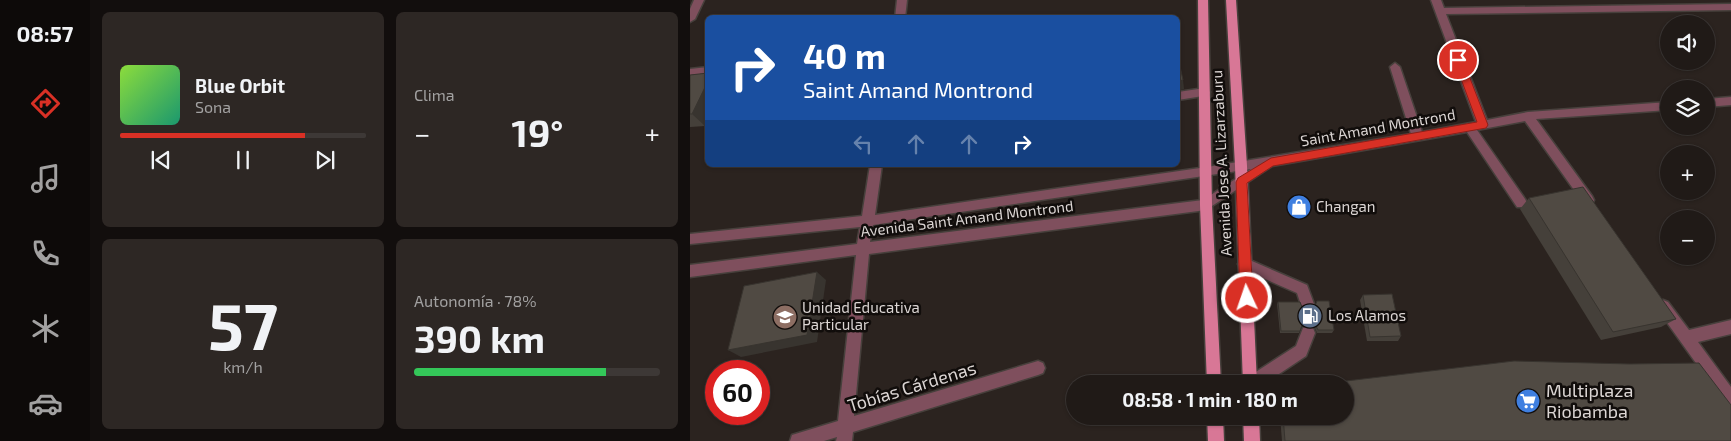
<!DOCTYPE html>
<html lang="es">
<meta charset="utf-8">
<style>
:root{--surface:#201a17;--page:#2d2724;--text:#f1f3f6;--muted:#a2a1a1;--line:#3d3836;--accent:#d93025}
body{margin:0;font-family:"Exo 2",sans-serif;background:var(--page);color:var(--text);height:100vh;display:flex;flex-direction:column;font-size:19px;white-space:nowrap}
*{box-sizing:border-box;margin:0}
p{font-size:16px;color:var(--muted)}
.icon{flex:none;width:28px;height:28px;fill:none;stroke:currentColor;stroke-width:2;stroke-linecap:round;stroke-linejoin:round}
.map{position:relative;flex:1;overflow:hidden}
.side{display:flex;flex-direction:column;gap:12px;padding:12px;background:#120e0d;width:600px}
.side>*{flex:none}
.hud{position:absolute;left:15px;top:15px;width:475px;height:152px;border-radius:8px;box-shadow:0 1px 4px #0004,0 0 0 1px var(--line);background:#1a4fa0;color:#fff;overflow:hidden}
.buttons{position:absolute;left:970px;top:15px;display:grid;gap:10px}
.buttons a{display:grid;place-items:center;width:55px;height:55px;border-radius:50%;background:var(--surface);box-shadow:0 1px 4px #0004,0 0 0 1px var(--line);font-size:25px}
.speed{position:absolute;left:15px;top:360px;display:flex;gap:10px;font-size:25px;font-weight:700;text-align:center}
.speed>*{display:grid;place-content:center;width:65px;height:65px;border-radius:50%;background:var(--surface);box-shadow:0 1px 4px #0004,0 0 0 1px var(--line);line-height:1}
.speed .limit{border:8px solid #d22;background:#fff;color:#111}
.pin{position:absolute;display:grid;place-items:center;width:42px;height:42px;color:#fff;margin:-21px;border:2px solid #fff;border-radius:50%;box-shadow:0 1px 5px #0007}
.me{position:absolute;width:55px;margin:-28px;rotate:357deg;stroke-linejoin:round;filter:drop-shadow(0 0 4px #0008)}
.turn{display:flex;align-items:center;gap:18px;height:105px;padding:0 15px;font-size:22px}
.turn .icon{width:65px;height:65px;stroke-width:2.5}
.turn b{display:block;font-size:35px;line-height:42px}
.lanes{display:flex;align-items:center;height:48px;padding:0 15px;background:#0003;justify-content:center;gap:25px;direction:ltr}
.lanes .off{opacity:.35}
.big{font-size:38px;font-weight:700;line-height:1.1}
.side .card{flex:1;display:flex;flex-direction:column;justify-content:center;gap:8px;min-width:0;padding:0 18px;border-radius:8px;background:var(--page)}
.side .dial{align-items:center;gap:0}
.dial b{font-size:65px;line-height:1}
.song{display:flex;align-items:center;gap:15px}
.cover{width:60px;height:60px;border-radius:8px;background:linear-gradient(135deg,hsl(90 70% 55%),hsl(160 70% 35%))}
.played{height:5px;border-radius:2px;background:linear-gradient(90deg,var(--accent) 75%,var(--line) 75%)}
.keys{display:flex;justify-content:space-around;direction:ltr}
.heat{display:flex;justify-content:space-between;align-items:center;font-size:28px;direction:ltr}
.charge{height:8px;border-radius:4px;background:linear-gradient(90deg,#34c759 78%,var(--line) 0)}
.side .tiles{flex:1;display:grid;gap:12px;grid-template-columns:repeat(2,1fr)}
.trip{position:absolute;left:376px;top:375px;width:288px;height:50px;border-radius:25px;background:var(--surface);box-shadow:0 1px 4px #0004,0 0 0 1px var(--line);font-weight:700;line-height:50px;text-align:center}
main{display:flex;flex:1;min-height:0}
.menu{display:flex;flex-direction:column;width:90px;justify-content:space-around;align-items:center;background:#0d0a09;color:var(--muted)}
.menu .icon{width:35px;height:35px}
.menu .selected{color:var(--accent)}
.menu b{font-size:22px;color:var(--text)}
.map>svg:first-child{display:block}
</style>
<main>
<nav class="menu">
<b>08:57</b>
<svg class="icon selected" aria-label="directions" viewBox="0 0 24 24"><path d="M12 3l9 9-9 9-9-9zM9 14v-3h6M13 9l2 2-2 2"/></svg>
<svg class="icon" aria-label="music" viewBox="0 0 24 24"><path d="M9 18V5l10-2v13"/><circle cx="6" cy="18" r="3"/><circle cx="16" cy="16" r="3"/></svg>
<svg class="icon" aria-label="phone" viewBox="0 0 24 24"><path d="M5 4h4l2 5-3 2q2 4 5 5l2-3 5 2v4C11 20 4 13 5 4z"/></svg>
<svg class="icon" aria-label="climate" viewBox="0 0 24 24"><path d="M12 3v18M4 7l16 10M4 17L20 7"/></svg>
<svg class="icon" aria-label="car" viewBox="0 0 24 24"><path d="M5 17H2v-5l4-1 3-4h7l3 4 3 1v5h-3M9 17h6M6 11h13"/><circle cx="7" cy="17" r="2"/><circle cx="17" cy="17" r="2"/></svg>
</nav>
<section class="side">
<div class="tiles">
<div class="card">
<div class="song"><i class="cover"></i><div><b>Blue Orbit</b><p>Sona</p></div></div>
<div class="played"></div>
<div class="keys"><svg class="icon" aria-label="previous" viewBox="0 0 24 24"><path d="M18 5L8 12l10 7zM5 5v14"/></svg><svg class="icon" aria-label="pause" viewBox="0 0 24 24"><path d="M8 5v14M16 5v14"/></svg><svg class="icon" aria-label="next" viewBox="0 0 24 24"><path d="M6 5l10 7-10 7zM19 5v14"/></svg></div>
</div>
<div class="card"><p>Clima</p>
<div class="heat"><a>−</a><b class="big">19°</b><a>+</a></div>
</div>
<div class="card dial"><b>57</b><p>km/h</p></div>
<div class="card"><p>Autonomía · 78%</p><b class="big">390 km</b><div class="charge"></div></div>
</div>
</section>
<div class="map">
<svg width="1041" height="441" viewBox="0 0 1041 441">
<rect width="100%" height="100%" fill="#2b231f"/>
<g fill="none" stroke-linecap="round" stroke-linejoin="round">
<defs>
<g id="minor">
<polygon points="4,0 14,0 5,19 0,22 0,9"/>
<polygon points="207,0 217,0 215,18 205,18"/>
<path d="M 741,0 L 751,0 L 754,8 L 1041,4 L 1041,10 L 756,14 L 797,120 L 838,112 L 979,102 L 979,110 L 846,119 L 902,196 L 904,200 L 902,204 L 894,204 L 835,121 L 787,130 L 835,199 L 837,203 L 835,207 L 827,207 L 777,132 L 582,166 L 516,210 L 179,254 L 164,416 L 348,361 L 353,363 L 355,368 L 353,373 L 348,375 L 163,432 L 162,441 L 146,441 L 147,437 L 134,441 L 100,441 L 102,435 L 148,421 L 166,255 L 0,277 L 0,265 L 167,244 L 170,227 L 0,244 L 0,234 L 172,216 L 180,165 L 192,165 L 185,215 L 517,167 L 721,134 L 700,67 L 705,63 L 710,67 L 732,132 L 786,122 ZM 561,169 L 513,200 L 180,242 L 183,225 Z"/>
<polygon points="18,67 18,75 0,77 0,69"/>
<polygon points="515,88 520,92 519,95 488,100 488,92"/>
<polygon points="1041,97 1041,105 1016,107 1016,99"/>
<polygon points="555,258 617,285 624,304 622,308 617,310 612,308 607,293 550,268 548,264 550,260"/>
<polygon points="973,300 978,302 999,330 1041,320 1041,334 1008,342 1041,387 1041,408 1036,405 968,310 966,306 968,302"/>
<polygon points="618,326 623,328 625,333 616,356 574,384 553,384 555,379 606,346 613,328"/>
</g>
<g id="major">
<polygon points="508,0 518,0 522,205 531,384 517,384 510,205"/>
<polygon points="536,0 546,0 557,166 567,384 553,384 545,166"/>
<polygon points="517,416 533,416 534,441 518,441"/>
<polygon points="553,416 569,416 570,441 554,441"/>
</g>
</defs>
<use href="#minor" stroke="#47403c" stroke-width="3"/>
<use href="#major" stroke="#47403c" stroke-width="3"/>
<use href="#minor" fill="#7f4f5d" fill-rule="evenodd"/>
<use href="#major" fill="#d87796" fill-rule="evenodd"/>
</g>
<g fill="#45403a">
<polygon points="18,73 18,120 15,126 0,127 0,75"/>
<polygon points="839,198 986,319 971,327 911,340 830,209"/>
<polygon points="673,295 711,336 708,341 677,341 670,300"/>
<polygon points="588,302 612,307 644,330 642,333 627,333 624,326 617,324 611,327 609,333 590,333 587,304"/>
<polygon points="590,416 655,416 1041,441 592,441"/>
</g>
<g fill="#38342f">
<polygon points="493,80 494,89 488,91 488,81"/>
<polygon points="18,81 18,120 15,126 2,114"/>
<polygon points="127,272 136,280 127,342 51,357 38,350"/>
<polygon points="618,322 617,324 611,327 612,325"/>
</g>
<g fill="#504a43" stroke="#38342f">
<polygon points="488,57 493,80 488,81"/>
<polygon points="18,73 18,81 2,114 0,114 0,75"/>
<polygon points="893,187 986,319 923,332 839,198"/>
<polygon points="127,272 117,335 38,350 54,286"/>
<polygon points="702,294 711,336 680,337 673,295"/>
<polygon points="627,301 639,301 644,330 628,330 625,324 618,322 612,325 610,331 591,331 588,302 610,302 612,307 619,309 625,306"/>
<polygon points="824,361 940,364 1009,363 1041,405 1041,441 595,441 593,416 655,416 655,384 631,384"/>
</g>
<polygon fill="#d93025" stroke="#8d1f18" points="768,57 773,60 798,125 796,128 583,166 557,183 563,298 561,302 557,304 552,302 550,298 546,182 548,178 581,158 787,122 764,60"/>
<defs>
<symbol id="shop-disc" viewBox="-11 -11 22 22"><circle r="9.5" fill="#3f7fe0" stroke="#110d0b"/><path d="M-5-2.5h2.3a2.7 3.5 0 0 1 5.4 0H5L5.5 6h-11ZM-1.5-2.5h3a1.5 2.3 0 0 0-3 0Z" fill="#fff"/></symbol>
<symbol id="fuel-disc" viewBox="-11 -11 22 22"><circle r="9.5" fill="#5c6f8a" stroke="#110d0b"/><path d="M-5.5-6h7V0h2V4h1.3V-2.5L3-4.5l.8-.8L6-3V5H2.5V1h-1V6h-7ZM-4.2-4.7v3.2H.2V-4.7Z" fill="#fff"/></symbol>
<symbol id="school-disc" viewBox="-11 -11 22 22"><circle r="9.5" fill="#8d6e63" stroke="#110d0b"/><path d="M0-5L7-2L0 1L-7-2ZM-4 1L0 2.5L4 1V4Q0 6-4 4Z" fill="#fff"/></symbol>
<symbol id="supermarket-disc" viewBox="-11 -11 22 22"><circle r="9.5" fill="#3f7fe0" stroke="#110d0b"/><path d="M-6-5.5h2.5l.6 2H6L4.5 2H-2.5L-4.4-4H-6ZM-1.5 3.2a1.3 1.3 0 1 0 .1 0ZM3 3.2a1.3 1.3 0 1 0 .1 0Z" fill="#fff"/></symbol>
</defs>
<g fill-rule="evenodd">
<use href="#shop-disc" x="595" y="193" width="28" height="28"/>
<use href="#fuel-disc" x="606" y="302" width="28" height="28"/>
<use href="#school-disc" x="81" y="303" width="28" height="28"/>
<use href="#supermarket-disc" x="824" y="387" width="28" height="28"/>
</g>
<g text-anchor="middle" stroke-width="5" stroke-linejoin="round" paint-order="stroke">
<g font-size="15" fill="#dcd6d4" stroke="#110d0b">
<text transform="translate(688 128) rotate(-10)" y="5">Saint Amand Montrond</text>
<text transform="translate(532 163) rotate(-93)" y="5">Avenida Jose A. Lizarzaburu</text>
<text transform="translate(277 219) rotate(-7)" y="5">Avenida Saint Amand Montrond</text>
</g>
<g font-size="15" fill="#dcd6d4" stroke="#110d0b" text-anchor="start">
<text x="626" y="212">Changan</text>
<text x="112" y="313">Unidad Educativa<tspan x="112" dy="17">Particular</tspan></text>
<text x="638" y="321">Los Alamos</text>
</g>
<g font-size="18" fill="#dcd6d4" stroke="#110d0b">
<text transform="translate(222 387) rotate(-17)" y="6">Tobías Cárdenas</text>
</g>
<g font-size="18" fill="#dcd6d4" stroke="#110d0b" text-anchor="start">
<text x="856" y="397">Multiplaza<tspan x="856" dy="21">Riobamba</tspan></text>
</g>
</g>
</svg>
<div class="buttons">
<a><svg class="icon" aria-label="sound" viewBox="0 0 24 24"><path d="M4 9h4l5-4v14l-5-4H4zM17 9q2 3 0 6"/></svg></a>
<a><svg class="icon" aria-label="layers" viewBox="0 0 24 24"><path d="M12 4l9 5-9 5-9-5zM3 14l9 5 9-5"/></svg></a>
<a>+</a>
<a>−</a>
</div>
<div class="speed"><div class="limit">60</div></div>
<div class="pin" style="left:768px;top:60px;background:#d93025"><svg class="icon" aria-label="arrive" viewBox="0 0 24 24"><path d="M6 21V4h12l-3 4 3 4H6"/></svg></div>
<svg class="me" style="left:557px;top:298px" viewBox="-20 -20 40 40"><circle r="17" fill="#d93025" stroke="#fff" stroke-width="3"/><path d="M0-11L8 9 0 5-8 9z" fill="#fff"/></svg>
<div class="trip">08:58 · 1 min · 180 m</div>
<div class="hud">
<div class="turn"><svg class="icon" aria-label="right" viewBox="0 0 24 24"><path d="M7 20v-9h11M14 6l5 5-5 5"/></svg><div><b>40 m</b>Saint Amand Montrond</div></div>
<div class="lanes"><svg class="icon off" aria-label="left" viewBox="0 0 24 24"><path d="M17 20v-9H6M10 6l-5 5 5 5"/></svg><svg class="icon off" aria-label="ahead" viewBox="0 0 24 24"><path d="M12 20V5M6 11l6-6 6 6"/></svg><svg class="icon off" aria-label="ahead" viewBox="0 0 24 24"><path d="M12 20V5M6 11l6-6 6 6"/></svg><svg class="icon" aria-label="right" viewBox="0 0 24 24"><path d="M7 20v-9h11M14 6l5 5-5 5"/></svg></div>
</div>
</div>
</main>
